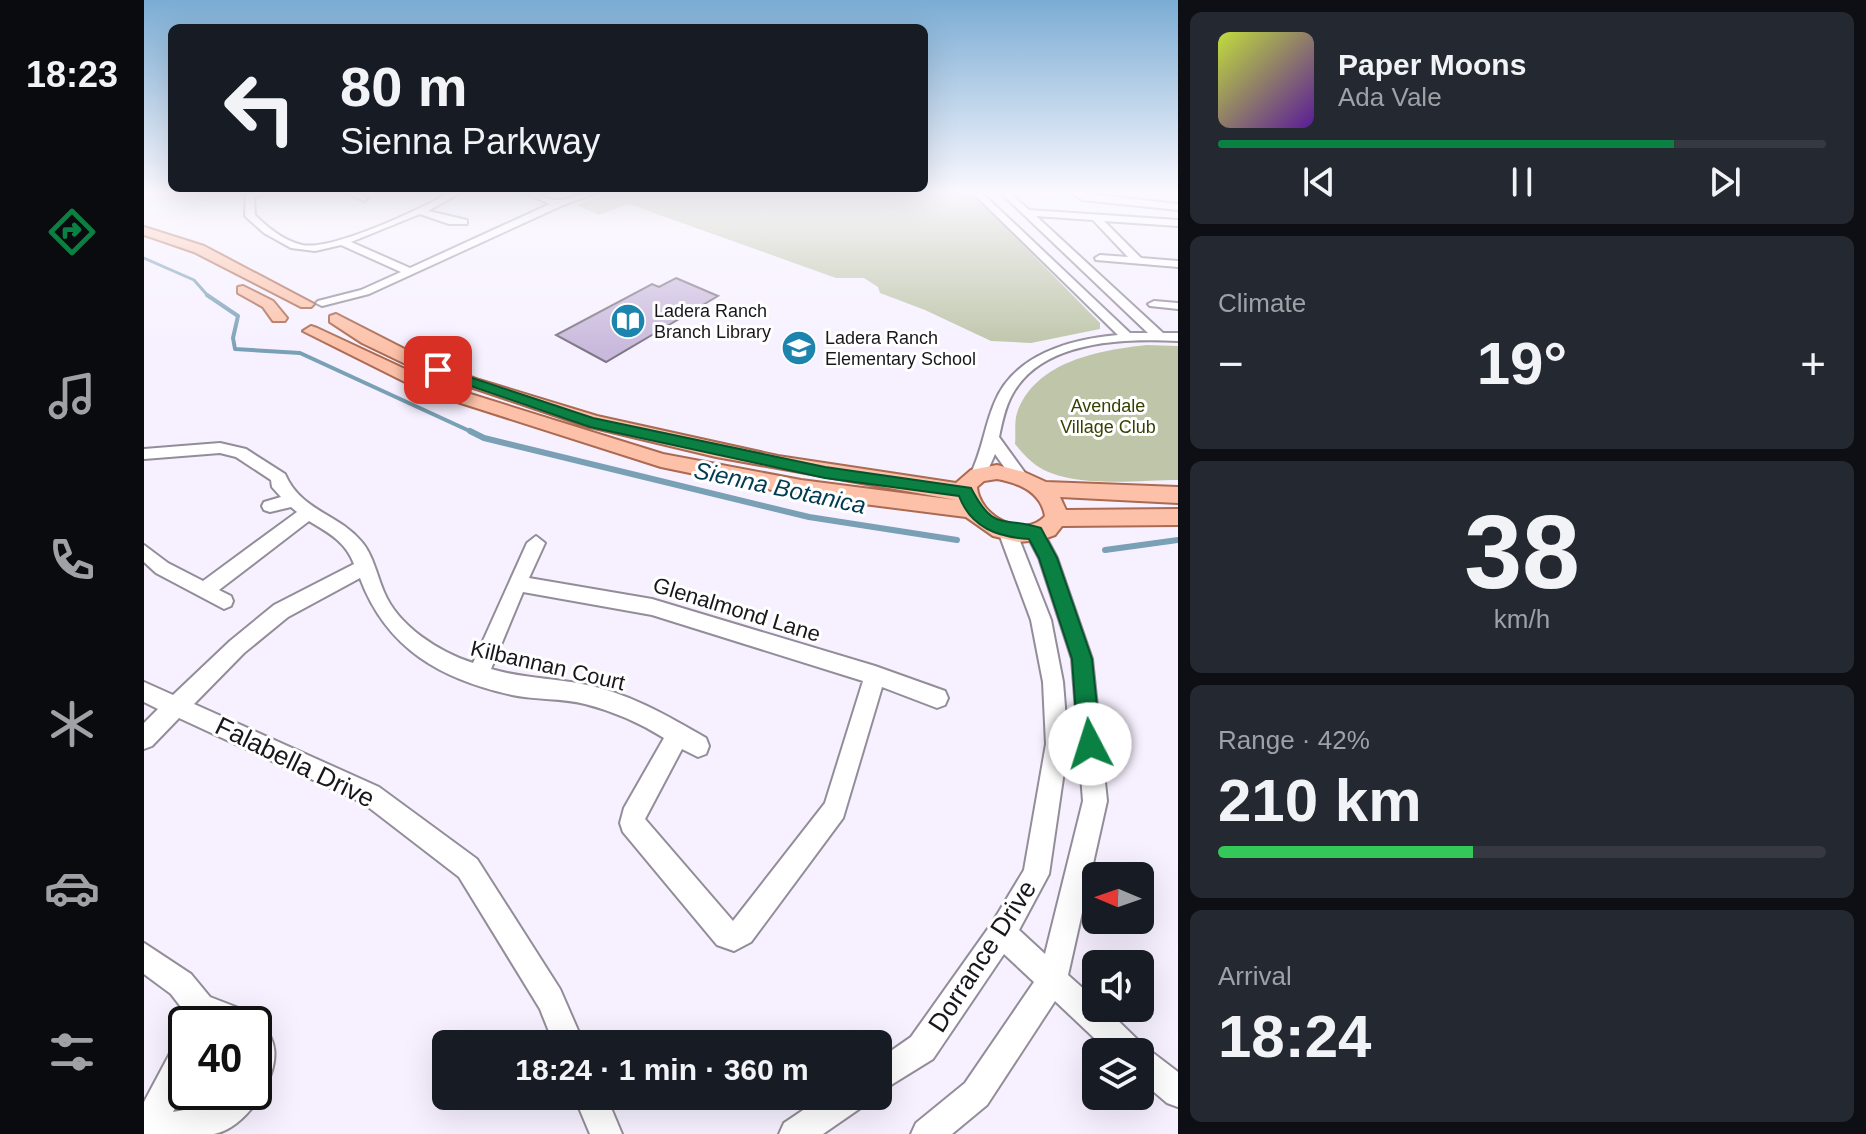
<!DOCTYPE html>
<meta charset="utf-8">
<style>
:root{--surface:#171b24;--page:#242831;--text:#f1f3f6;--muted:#9ea1a6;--line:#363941;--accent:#0b8043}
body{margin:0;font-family:Arial,sans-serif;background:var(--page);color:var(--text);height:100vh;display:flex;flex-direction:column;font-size:30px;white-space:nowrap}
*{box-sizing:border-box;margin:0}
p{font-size:26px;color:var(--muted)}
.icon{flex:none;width:44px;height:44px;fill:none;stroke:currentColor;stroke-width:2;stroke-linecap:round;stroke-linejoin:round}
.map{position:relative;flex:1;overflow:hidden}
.details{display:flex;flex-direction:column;gap:12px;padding:12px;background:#0d0f14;width:688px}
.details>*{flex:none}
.top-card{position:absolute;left:24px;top:24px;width:760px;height:168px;border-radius:12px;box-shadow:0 8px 32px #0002;background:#171b24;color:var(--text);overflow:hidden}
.needle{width:52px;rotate:272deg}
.buttons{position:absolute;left:938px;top:862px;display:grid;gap:16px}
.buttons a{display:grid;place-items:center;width:72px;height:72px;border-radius:12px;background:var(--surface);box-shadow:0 8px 32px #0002;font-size:40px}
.speed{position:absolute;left:24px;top:1006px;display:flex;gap:16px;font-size:40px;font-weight:700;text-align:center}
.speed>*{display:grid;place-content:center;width:104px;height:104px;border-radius:50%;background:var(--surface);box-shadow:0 8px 32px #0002;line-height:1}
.speed .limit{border:4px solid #111;border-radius:12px;background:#fff;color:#111}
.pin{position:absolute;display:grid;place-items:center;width:68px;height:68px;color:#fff;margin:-34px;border-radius:16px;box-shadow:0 4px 12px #0006}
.me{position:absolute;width:88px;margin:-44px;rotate:355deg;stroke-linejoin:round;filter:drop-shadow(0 0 6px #0008)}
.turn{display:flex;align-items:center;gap:28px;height:168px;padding:0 40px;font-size:36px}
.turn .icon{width:104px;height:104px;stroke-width:2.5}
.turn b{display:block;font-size:56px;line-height:68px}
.big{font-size:60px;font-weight:700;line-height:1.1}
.details .widget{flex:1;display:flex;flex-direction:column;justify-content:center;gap:12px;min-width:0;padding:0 28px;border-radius:12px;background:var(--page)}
.details .dial{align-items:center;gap:0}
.dial b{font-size:104px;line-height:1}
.song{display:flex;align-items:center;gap:24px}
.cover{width:96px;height:96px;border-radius:12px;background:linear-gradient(135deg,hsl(70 70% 55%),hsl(270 70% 35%))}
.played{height:8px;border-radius:4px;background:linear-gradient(90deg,var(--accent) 75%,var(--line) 75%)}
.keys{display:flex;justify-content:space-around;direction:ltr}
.heat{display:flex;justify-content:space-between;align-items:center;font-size:44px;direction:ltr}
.charge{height:12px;border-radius:6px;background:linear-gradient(90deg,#34c759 42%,var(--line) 0)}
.trip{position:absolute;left:288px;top:1030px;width:460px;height:80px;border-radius:12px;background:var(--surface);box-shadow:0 8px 32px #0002;font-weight:700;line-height:80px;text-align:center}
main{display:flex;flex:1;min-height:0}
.menu{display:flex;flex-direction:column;width:144px;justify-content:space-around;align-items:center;background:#090b0e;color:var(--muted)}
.menu .icon{width:56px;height:56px}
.menu .selected{color:var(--accent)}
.menu b{font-size:36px;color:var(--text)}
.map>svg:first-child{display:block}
</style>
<main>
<nav class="menu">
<b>18:23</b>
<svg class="icon selected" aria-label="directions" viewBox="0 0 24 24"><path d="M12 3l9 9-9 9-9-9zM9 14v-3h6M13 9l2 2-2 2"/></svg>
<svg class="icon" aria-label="music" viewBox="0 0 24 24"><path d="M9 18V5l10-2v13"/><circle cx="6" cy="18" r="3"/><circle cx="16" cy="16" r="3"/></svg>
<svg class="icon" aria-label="phone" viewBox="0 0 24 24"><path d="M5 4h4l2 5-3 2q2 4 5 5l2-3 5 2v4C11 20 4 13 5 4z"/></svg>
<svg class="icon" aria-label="climate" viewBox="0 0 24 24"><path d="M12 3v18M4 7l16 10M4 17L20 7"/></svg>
<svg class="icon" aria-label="car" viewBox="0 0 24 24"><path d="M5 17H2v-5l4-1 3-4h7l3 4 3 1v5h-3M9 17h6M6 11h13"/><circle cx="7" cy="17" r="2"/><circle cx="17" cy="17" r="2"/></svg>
<svg class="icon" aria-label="filters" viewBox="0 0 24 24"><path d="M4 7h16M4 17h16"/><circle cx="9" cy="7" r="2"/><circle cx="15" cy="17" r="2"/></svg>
</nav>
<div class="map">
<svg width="1034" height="1134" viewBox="0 0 1034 1134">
<rect width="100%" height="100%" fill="#f7f1ff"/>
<g fill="#bec5a9">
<polygon points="472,192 827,192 956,323 956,329 887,343 847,341 781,310 736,293 734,287 720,278 692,278 485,204 455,215 432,205"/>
<path d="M 1003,345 L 1034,346 L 1034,480 C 993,480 920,490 888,462 C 882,457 876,450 871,444 C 872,434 870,422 873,413 C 891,361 956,350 1003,345 Z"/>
</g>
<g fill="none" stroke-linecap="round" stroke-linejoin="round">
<polyline stroke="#79a0b5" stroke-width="3" points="0,258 50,280 65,297"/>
<polyline stroke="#79a0b5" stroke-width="4" points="63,295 94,316 89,338 91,349 156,353 330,433"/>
<g stroke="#79a0b5" stroke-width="6">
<polyline points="326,431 340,438 665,517 813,540"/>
<polyline points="961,550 1034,540"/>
</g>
</g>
<polygon fill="#c9b9dc" stroke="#7d7783" stroke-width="2" points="532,278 574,296 462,362 412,335 508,284 515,287"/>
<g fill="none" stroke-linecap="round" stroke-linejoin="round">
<defs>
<g id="minor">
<path d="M 102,192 L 132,192 L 110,197 L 111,215 C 123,227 140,241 158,245 C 189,251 278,208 308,192 L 318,192 L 284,211 L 323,220 L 323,224 L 305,224 L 276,214 L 207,242 L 266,268 L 406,204 L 378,192 C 391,192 404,201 416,200 C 430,199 440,191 454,192 L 417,206 L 225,294 L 178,306 L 172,303 L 174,301 L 217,290 L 257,272 L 197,245 L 171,251 L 147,248 L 120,233 L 101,216 Z"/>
<polygon points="199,192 210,192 224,198 220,201"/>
<path d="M 828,192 L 837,192 L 986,333 L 1004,333 L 856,192 L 865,192 L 885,210 L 1034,220 L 1034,226 L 960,221 L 997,258 L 1034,261 L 1034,267 L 952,260 L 951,258 L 956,255 L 984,257 L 949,220 L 892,216 L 1019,333 L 1034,333 L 1034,341 C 980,338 897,340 868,395 C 861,407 858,423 855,437 L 884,477 L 876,482 L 870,481 L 851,454 L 840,479 L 828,479 L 826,475 C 838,452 840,428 850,404 C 869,355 926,339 974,335 Z"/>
<polygon points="927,192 1034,204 1034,210 938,200"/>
<polygon points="1010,301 1034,303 1034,309 1006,306 1004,304"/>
<path d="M 76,443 L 102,449 L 141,474 C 157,511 193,513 217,541 C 229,554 233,576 240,592 C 254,626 295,652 329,663 L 383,543 L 392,536 L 401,543 L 385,578 L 508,599 L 731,666 L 801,691 L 804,698 L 801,705 L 793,708 L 738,687 L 699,818 L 607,942 L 590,951 L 573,945 L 479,832 L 476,823 L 480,808 L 520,738 C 496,723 469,711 441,704 C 418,698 392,700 368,695 C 298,679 243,650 216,578 L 144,617 L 100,653 L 50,704 L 235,787 L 333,859 L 416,989 L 440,1044 L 410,1044 L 396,1009 L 315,877 L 219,803 L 35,718 L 8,746 L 0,749 L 0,723 L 14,709 L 0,702 L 0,682 L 29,695 L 86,641 L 130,605 L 210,564 C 202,542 185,533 165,521 L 75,590 L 87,596 L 89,601 L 87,606 L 80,609 L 12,573 L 0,562 L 0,545 L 24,563 L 59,581 L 153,512 L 147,507 L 126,512 L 120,510 L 118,506 L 120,502 L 137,497 L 128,487 L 127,480 L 92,457 L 76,453 L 0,459 L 0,449 ZM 379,592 L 508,615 L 719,681 L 681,803 L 589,921 L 501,819 L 538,749 L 554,757 L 562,754 L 565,746 L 562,738 C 524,716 483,692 438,684 C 407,678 377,678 347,669 Z"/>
<polygon points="863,525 872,531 907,620 919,682 924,744 905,874 875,930 901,954 939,801 928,659 895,558 882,533 891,527 897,528 913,558 948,659 963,801 924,975 952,1000 952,1008 961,1008 1000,1046 1034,1072 1034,1107 1023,1103 996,1080 996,1052 965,1052 911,1001 843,1105 808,1134 767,1134 772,1123 821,1083 890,982 860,954 789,1059 734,1093 734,1060 767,1037 848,923 880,870 902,744 899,682 887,620 854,531"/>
<path d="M 0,943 L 47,974 L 66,997 L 110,1014 L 114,1022 L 120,1025 C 124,1032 129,1040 130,1048 C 135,1078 101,1129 70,1134 C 48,1134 22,1134 0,1134 L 0,1102 L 31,1044 L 42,1040 L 42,1086 L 29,1112 L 62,1106 L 81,1092 L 110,1092 L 110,1024 L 42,1024 L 41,1034 L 36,1024 L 40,1011 L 27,994 L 0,974 Z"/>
<polygon points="430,1096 462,1096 478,1134 446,1134"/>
<polygon points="680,1096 723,1096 718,1107 679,1134 635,1134 640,1123"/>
</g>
<g id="major">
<polygon points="0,227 60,246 170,304 167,307 157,307 50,252 0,235"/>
<polygon points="99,286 129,301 143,318 141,321 129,321 119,307 94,293 94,287"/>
<path d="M 192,314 L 282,360 L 335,380 L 453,416 L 634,456 L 812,483 L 827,470 L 853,465 L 880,472 L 902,482 L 1034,487 L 1034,503 L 916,497 L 922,510 L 1034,509 L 1034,525 L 918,526 L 911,535 L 897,540 L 874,542 L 849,536 L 822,517 L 657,496 L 517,467 L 279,391 L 159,331 L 167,326 L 173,328 L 291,383 L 519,454 L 657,480 L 812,500 L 572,457 L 442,426 L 270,368 L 218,343 L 186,322 L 186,316 ZM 853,479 C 875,483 897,492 901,516 C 879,540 835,516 833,487 L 840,481 Z"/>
</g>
</defs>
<use href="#minor" stroke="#938d99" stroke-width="4"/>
<use href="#major" stroke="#ab6a51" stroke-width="4"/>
<use href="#minor" fill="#fff" fill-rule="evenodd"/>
<use href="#major" fill="#fcc1a8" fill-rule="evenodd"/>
</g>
<linearGradient id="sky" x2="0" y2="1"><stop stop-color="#7bacd4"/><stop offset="0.55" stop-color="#fbf9ff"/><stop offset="1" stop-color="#fbf9ff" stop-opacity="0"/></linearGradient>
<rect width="1034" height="350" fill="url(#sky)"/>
<path fill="#0b8043" stroke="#07532c" stroke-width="2" d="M 289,368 L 298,368 L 449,418 L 681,467 L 827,488 C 850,532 857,516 897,528 L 913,558 L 948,659 L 957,744 L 954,752 L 946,755 L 938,752 L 934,744 L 928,659 L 895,558 L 885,539 C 854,537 827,528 815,496 L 681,478 L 446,427 L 289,373 Z"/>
<defs>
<symbol id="library-disc" viewBox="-11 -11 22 22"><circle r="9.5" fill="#1c84ad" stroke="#fff"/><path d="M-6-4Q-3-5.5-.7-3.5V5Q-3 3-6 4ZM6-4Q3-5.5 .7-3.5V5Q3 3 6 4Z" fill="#fff"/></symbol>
<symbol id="school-disc" viewBox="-11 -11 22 22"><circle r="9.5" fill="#1c84ad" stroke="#fff"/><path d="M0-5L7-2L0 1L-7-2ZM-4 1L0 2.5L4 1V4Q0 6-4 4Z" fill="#fff"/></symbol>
</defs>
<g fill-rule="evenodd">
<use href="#library-disc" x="464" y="301" width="40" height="40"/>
<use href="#school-disc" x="635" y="328" width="40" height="40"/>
</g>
<g text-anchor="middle" stroke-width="6" stroke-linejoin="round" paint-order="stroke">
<g font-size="18" fill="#19171b" stroke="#fff" text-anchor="start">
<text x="510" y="317">Ladera Ranch<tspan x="510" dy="21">Branch Library</tspan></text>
<text x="681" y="344">Ladera Ranch<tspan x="681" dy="21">Elementary School</tspan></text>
</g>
<g font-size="18" fill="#384000" stroke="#fff">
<text x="964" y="412">Avendale<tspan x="964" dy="21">Village Club</tspan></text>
</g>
<g font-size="22" fill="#19171b" stroke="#fff">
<text transform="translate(593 609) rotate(17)" y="8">Glenalmond Lane</text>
<text transform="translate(404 665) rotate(13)" y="8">Kilbannan Court</text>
</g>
<g font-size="24" font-style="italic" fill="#023b51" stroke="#fff">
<text transform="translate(636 488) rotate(12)" y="8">Sienna Botanica</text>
</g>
<g font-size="26" fill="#19171b" stroke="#fff">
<text transform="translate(151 762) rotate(26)" y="9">Falabella Drive</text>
<text transform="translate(838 956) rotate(-57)" y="9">Dorrance Drive</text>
</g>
</g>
</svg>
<div class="buttons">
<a><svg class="needle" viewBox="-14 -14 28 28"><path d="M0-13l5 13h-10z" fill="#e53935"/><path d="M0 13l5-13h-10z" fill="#9ea1a6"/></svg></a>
<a><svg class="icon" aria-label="sound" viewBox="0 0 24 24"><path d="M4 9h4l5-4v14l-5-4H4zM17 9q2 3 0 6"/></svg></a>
<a><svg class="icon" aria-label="layers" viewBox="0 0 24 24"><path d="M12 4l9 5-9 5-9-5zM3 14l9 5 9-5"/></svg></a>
</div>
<div class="speed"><div class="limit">40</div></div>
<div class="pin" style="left:294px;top:370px;background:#d93025"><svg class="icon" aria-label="arrive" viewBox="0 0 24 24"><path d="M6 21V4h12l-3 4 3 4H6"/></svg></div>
<svg class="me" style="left:946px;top:744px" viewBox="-20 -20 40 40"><circle r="19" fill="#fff"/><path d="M0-13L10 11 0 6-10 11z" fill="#0b8043"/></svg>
<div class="trip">18:24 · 1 min · 360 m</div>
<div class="top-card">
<div class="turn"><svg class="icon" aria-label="left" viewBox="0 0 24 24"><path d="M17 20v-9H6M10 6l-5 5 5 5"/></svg><div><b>80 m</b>Sienna Parkway</div></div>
</div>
</div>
<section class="details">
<div class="widget">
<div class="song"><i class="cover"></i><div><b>Paper Moons</b><p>Ada Vale</p></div></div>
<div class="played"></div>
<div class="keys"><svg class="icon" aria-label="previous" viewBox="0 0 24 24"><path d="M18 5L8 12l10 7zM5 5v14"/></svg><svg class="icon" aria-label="pause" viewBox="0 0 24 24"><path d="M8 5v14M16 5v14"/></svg><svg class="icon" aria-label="next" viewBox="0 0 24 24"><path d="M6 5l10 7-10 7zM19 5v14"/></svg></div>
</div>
<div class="widget"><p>Climate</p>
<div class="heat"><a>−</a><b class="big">19°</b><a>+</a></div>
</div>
<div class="widget dial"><b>38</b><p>km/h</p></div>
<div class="widget"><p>Range · 42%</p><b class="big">210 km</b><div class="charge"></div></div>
<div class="widget"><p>Arrival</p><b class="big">18:24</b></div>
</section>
</main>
